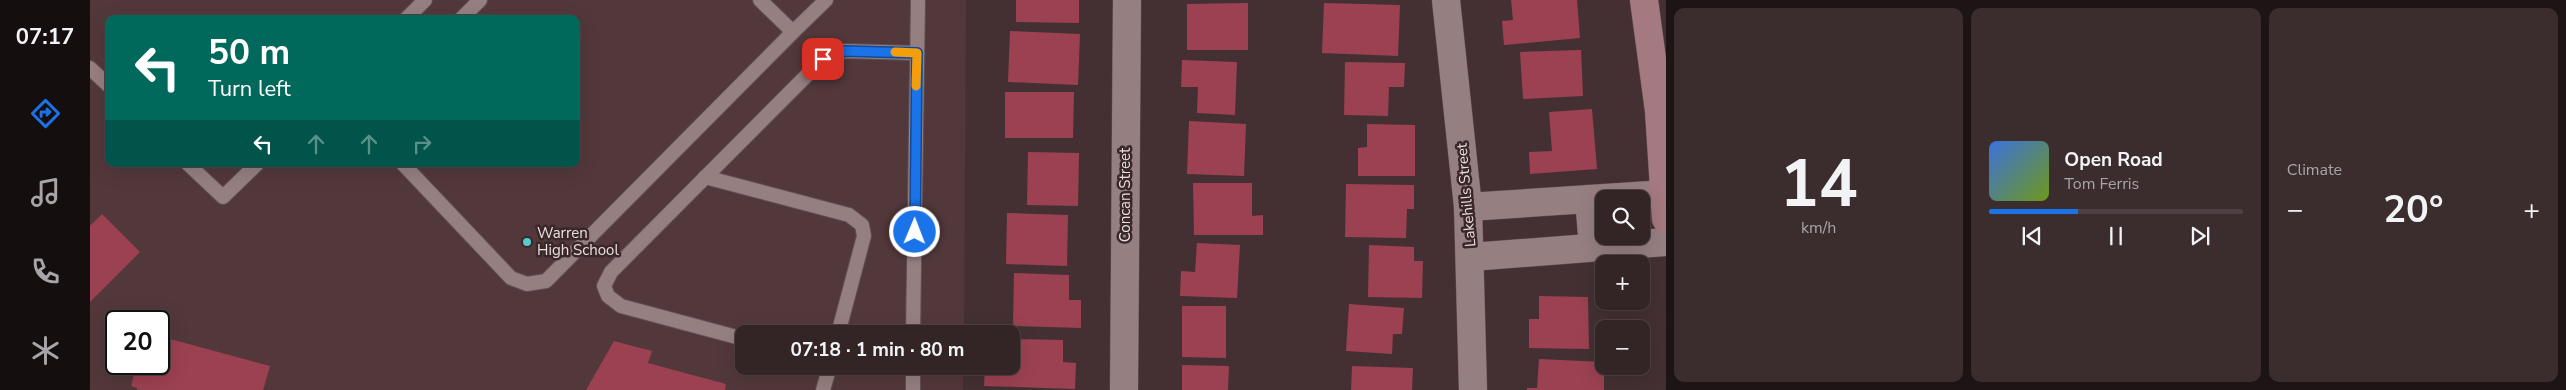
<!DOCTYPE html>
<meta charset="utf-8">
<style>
:root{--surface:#332426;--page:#3b2c2e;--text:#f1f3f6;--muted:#a9a4a7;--line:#4e4143;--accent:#1a73e8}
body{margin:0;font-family:"Nunito Sans",sans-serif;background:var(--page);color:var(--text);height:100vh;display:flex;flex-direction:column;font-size:19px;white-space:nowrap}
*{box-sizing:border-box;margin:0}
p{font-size:16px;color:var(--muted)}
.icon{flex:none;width:28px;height:28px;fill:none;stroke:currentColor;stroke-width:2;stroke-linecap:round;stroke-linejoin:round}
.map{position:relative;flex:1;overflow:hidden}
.sheet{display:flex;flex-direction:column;gap:8px;padding:8px;background:#1c1415;width:900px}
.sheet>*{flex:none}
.banner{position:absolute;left:15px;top:15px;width:475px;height:152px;border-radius:10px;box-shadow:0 5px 20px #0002,0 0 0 1px var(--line);background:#00695c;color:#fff;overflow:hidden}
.tools{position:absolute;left:1505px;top:190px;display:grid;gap:10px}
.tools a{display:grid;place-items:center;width:55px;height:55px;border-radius:10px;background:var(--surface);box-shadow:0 5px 20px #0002,0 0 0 1px var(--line);font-size:25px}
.speed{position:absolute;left:15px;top:310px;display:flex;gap:10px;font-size:25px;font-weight:700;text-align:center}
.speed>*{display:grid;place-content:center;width:65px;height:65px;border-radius:50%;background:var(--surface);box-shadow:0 5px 20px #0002,0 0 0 1px var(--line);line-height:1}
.speed .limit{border:2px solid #111;border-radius:8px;background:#fff;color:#111}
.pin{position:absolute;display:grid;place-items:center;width:42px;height:42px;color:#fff;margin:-21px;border-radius:10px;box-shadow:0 2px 8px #0006}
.me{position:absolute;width:55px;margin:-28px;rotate:1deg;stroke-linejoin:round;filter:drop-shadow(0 0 4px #0008)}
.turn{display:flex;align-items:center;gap:18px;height:105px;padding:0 20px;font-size:22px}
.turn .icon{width:65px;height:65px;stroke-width:2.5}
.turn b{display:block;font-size:35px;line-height:42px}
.lanes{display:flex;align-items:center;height:48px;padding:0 20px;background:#0003;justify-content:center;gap:25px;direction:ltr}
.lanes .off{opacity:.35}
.big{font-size:38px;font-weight:700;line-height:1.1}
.sheet .card{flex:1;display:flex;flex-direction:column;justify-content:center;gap:8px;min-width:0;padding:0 18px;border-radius:10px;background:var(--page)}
.sheet .dial{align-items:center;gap:0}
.dial b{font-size:65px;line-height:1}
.song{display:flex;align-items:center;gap:15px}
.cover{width:60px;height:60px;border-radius:8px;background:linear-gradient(135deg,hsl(220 70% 55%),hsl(80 70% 35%))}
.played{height:5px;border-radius:2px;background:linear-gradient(90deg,var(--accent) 35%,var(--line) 35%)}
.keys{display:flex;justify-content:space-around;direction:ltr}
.heat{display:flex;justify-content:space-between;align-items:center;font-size:28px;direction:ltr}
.sheet .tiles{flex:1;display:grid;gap:8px;grid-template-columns:repeat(3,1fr)}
.trip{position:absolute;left:645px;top:325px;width:285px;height:50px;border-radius:10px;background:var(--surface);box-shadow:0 5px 20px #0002,0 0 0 1px var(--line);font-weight:700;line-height:50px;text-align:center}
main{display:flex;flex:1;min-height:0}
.dock{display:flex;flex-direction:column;width:90px;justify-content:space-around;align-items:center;background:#140e0f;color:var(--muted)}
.dock .icon{width:35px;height:35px}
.dock .on{color:var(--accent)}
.dock b{font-size:22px;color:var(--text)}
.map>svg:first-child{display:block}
</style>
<main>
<nav class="dock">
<b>07:17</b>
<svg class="icon on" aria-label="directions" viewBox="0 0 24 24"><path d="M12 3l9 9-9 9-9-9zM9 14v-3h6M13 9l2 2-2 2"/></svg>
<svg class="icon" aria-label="music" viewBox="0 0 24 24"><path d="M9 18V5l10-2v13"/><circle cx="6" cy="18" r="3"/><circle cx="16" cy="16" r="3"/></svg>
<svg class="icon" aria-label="phone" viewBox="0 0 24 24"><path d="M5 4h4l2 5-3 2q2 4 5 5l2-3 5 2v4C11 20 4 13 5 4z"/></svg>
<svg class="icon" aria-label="climate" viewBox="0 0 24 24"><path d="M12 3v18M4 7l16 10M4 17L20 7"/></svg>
</nav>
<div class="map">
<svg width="1576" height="390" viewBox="0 0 1576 390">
<rect width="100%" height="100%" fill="#443033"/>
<path fill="#53383b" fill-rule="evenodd" d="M 0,0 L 876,0 L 874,334 L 654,334 L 654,366 L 873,366 L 873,390 L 0,390 ZM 19,19 L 486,19 L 486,164 L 19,164 ZM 26,321 L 69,321 L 69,364 L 26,364 Z"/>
<g fill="#9b4152">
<polygon points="926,0 989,0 989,23 926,22"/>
<polygon points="1421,0 1487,0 1490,38 1414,45 1412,21 1423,20"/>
<polygon points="1158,3 1158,50 1097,50 1097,4"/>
<polygon points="1234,3 1310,5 1308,56 1232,53"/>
<polygon points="920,31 990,34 988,85 918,82"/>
<polygon points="1491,50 1493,96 1433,99 1430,52"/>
<polygon points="1092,60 1147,62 1145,115 1107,113 1108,87 1091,87"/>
<polygon points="1255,62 1315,63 1314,87 1299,87 1298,116 1254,115"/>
<polygon points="915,92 984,92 983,138 915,138"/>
<polygon points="1502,109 1507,169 1440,174 1439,152 1462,151 1459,112"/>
<polygon points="1099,121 1156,124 1154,176 1097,174"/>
<polygon points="1277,124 1325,125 1325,176 1268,176 1268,148 1277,147"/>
<polygon points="938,152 989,153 988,206 937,205"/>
<polygon points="1103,183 1162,183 1162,216 1173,215 1173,235 1104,235"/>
<polygon points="1256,184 1324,185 1324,209 1317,209 1316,238 1255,237"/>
<polygon points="917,213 978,215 977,266 916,264"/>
<polygon points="12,214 50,252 0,302 0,226"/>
<polygon points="1107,243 1150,245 1147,298 1090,296 1091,271 1105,272"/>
<polygon points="1279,245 1324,247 1324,261 1333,261 1332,298 1278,297"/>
<polygon points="924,273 979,275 979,300 991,300 991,328 923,326"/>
<polygon points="1449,296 1498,297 1499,349 1439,348 1439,319 1449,319"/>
<polygon points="1259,304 1314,308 1312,334 1303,334 1302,354 1256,351"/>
<polygon points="1092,306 1136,306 1136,358 1092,357"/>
<polygon points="69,336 180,366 173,390 47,390 47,388 41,386 47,364 69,364"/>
<polygon points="921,339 973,340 973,362 986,363 985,389 894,386 895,366 921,366"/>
<polygon points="524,341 562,351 558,363 636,384 635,390 496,390"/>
<polygon points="1449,359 1514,362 1514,390 1437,390 1437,388 1447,388"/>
<polygon points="1092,365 1139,366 1138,390 1092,390"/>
<polygon points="1262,366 1323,368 1322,390 1261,390"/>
</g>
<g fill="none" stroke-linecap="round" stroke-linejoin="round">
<defs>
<g id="service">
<polyline points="670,0 703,32 736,0"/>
<polyline points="316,19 335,0"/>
<polyline points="371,19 390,0"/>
<polyline points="0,68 19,86"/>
<polyline points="98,164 133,197 167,164"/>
<polyline points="313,164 421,278 437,284 456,281 703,32"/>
<polyline points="615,177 759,215 772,225 774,236 748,334"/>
<polyline points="823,334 828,0"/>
<polyline points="654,339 531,306 518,296 514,286 521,272 733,59 755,51 827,53"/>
<polyline points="733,390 740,366"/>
<polyline points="823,390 823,366"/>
</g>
<g id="minor">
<polyline points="1356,0 1378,207 1383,390"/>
<polyline points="1499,199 1503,247"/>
<polyline points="1378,207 1576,194"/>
<polyline points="1381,257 1576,242"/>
<polyline points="1034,390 1037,0"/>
</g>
<polyline id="secondary" points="1554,0 1569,111 1576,219"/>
</defs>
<use href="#service" stroke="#604f52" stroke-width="16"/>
<use href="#minor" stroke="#604f52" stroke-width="29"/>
<use href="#secondary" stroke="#604f52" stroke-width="29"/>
<use href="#service" stroke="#967f81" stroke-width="14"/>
<use href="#minor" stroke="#967f81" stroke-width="28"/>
<use href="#secondary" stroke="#a4797f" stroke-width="28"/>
</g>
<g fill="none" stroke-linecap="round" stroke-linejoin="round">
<defs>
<polyline id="route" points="733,59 755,51 827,53 825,232"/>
</defs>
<use href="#route" stroke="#114b97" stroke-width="12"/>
<use href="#route" stroke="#1a73e8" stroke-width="9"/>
<polyline stroke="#f59e0b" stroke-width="9" points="805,52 827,53 826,86"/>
</g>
<circle fill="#54cdc8" stroke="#392729" stroke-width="2" cx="437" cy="242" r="5"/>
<g text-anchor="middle" stroke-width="5" stroke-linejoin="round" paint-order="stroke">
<g font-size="15" fill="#ebdedf" stroke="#392729">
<text transform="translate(1035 195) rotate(-90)" y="5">Concan Street</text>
<text transform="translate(1376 195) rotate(-95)" y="5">Lakehills Street</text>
</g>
<g font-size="15" fill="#ebdedf" stroke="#392729" text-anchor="start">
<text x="447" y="238">Warren<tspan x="447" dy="17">High School</tspan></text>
</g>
</g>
</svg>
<div class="tools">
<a><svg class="icon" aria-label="search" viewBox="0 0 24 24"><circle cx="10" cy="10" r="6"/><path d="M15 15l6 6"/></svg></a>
<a>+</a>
<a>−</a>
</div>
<div class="speed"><div class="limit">20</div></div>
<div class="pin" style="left:733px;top:59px;background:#d93025"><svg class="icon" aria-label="arrive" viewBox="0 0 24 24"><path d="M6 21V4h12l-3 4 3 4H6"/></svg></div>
<svg class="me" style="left:825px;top:232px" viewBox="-20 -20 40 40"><circle r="17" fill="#1a73e8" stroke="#fff" stroke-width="3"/><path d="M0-11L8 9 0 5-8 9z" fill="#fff"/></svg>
<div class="trip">07:18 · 1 min · 80 m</div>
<div class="banner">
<div class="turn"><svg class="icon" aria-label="left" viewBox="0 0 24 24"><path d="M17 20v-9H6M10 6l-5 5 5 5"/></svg><div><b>50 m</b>Turn left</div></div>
<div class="lanes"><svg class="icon" aria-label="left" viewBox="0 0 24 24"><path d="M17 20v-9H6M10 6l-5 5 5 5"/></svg><svg class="icon off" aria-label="ahead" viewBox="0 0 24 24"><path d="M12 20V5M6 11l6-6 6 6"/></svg><svg class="icon off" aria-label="ahead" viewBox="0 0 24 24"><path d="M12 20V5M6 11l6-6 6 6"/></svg><svg class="icon off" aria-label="right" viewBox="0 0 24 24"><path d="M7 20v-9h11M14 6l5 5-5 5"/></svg></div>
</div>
</div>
<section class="sheet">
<div class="tiles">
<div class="card dial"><b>14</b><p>km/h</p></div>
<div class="card">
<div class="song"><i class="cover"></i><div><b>Open Road</b><p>Tom Ferris</p></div></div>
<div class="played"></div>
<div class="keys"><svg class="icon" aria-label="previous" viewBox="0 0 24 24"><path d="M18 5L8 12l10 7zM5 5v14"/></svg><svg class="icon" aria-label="pause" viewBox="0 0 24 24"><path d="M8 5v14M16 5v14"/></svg><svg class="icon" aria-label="next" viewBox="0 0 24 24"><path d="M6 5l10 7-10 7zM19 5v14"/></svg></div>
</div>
<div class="card"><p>Climate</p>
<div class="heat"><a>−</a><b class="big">20°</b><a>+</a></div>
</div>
</div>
</section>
</main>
